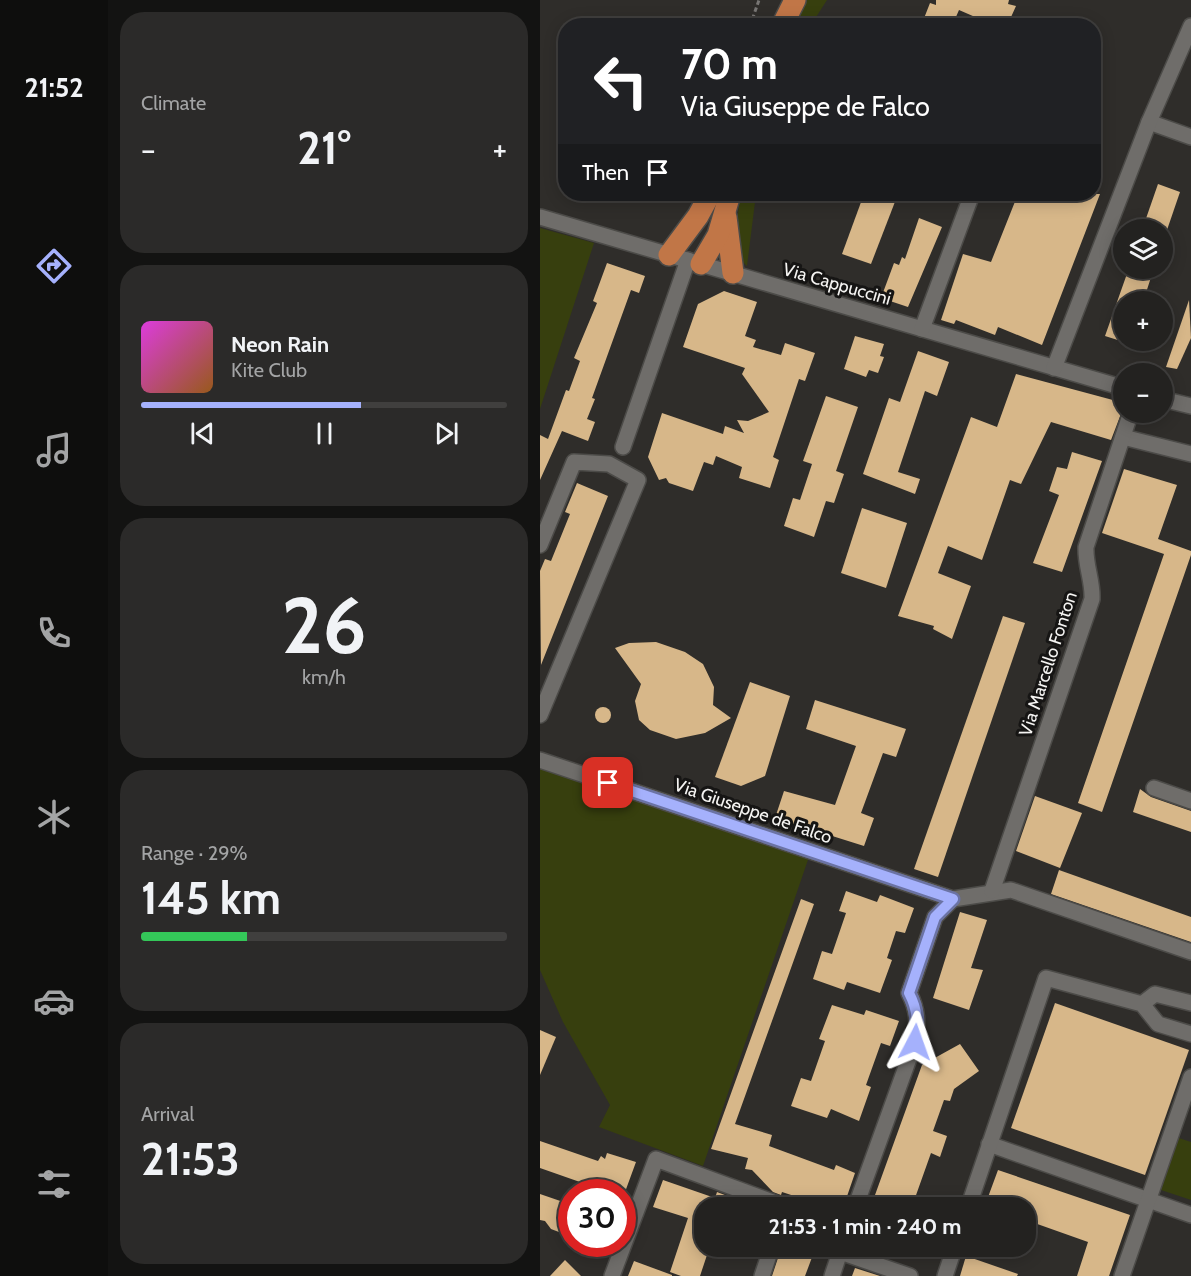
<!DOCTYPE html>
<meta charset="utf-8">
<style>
:root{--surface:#232220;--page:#2b2a29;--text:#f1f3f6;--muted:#a3a4a5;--line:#403f3e;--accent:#a5b1fc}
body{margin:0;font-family:Cabin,sans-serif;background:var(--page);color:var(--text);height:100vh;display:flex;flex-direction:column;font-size:22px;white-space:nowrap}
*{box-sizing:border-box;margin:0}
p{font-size:20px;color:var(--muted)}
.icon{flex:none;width:33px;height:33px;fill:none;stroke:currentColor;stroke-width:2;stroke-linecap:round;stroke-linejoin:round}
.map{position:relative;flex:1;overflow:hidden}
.drawer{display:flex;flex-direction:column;gap:12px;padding:12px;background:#131312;width:432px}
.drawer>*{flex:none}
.banner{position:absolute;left:18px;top:18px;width:543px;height:183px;border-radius:24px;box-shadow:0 3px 15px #0003,0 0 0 2px var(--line);background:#202124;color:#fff;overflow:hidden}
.controls{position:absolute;left:573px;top:219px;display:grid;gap:12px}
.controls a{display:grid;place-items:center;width:60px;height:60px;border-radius:50%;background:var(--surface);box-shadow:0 3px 15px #0003,0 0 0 2px var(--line);font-size:30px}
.speed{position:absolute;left:18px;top:1179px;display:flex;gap:12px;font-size:30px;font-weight:700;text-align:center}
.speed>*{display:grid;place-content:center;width:78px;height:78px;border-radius:50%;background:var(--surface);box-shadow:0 3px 15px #0003,0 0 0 2px var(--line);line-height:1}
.speed .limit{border:9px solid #d22;background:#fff;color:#111}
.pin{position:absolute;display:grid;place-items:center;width:51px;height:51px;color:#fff;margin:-26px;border-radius:12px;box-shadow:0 3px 9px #0006}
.me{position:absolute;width:66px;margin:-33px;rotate:4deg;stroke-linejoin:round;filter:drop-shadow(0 0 4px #0008)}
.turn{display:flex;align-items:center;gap:21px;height:126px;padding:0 24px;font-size:27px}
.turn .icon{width:78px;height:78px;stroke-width:2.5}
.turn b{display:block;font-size:42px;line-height:51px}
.then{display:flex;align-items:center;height:57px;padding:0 24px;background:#0003;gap:12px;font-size:22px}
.big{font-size:45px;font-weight:700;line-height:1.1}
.drawer .card{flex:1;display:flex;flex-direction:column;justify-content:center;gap:9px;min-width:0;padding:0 21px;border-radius:24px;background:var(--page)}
.drawer .dial{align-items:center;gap:0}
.dial b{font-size:78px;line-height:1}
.song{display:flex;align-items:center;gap:18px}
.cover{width:72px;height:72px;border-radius:9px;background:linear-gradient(135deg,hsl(300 70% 55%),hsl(30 70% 35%))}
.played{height:6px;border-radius:3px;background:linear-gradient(90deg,var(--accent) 60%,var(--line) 60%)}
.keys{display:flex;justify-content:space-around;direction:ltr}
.heat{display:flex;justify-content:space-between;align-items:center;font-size:33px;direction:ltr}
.charge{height:9px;border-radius:4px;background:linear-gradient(90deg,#34c759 29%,var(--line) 0)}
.trip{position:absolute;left:154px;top:1197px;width:342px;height:60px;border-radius:24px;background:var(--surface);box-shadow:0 3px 15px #0003,0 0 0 2px var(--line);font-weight:700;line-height:60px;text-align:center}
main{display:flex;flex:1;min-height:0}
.dock{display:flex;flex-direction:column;width:108px;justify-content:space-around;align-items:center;background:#0e0e0d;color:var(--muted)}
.dock .icon{width:42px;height:42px}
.dock .selected{color:var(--accent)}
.dock b{font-size:27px;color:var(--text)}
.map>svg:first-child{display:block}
</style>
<main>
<nav class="dock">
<b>21:52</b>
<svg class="icon selected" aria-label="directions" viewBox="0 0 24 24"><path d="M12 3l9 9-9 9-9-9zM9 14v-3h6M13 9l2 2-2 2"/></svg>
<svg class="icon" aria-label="music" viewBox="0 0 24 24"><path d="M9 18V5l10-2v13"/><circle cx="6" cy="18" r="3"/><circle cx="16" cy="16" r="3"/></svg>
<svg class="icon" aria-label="phone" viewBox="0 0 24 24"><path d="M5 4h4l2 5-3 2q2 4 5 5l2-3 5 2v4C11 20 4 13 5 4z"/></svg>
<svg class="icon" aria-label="climate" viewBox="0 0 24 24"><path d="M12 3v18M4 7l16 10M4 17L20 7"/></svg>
<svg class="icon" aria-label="car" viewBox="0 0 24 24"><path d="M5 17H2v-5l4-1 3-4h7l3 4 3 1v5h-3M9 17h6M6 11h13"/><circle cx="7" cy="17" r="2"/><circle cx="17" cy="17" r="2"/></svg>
<svg class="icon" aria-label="filters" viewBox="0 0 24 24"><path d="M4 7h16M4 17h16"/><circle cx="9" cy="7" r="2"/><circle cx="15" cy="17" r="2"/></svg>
</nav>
<section class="drawer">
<div class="card"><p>Climate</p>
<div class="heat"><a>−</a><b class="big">21°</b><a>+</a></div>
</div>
<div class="card">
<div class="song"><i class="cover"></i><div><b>Neon Rain</b><p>Kite Club</p></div></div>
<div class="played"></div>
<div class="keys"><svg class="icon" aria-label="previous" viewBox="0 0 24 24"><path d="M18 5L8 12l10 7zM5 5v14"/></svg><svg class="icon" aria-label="pause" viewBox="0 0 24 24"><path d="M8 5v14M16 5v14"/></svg><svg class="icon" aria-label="next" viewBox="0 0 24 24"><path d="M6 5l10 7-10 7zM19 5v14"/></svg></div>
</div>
<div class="card dial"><b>26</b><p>km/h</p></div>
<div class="card"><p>Range · 29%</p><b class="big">145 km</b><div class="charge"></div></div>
<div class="card"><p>Arrival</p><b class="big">21:53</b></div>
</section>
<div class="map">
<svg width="651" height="1276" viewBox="0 0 651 1276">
<rect width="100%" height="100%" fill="#2f2d2a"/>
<g fill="#373f0e">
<polygon points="262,0 287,0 271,25 249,26"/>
<path d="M 201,194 L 216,194 L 207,266 C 191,253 198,212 201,194 Z"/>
<polygon points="0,228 54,243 0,409"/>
<polygon points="0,767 271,851 163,1166 59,1127 70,1105 23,1022 0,970"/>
<polygon points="639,1138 651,1142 651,1200 621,1190"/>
</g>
<g fill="#d7b789">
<polygon points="396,0 469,0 468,4 476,6 467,26 440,26 442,20 419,10 412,26 381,26 390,3 396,5"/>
<polygon points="618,184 640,192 627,230 602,230"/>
<polygon points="324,194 358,194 331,264 302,254"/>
<polygon points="478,194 560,194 502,345 458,327 455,335 416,320 414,324 401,320 423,254 451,262"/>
<polygon points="379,218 402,227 368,307 341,298 354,263 359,265 362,257 365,259"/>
<polygon points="67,263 105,276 99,293 91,290 52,398 55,399 47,419 55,422 48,441 22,431 0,480 0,435 8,439 26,390 29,391 40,361 34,358 57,303 53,301"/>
<polygon points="589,268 614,268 603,302 584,302 584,342 565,336"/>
<polygon points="184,291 217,302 205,336 216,340 213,347 241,355 245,343 275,353 265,381 259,379 233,457 239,460 230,488 199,478 202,467 176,456 173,465 164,462 153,491 129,483 126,478 119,480 108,457 122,413 183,434 185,426 204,433 197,420 208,421 229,412 202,374 205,368 143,347 158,304"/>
<polygon points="649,300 651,338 637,369 626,367"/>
<polygon points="315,336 344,344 340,356 344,357 338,373 329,370 326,377 304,369"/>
<polygon points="378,351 409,362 397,396 385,391 358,472 380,479 375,494 323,474 349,398 360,402"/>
<polygon points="476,374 584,403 584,406 571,440 511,422 481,484 470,480 442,560 408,546 398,573 431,586 412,639 393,629 394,626 358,616 431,417 457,427"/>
<polygon points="286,396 318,407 296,471 304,474 294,503 286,501 274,537 244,526 253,498 260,500 272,464 263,461"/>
<polygon points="532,452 562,461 522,572 493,563 519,495 509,491 517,467 527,469"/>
<polygon points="584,469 637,485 618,539 651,551 651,555 562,812 538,803 624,554 562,533"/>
<polygon points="37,483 68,496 1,665 0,571 5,559 11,561 30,514 25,512"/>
<polygon points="322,508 367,523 346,588 301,573"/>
<polygon points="463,616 485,623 398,877 374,869"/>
<polygon points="116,642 145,652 163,664 174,687 173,705 191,718 165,733 136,739 110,730 99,720 95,701 101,684 75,648 89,643"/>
<polygon points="210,682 250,696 225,776 201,786 175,777"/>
<polygon points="275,700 366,729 356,757 343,753 321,813 334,818 324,846 235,818 244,791 295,805 316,746 266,729"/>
<circle cx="63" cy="715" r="8"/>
<polygon points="600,789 611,797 651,811 651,832 593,812"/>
<polygon points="495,796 542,813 520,868 476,851"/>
<polygon points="519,870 651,917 651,942 511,894"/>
<polygon points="306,891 337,902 340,895 374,908 365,933 356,931 347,958 352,960 340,993 307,982 304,990 273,979 282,951 292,954 306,913 299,911"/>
<polygon points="261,899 274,904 195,1124 232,1135 229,1146 294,1170 296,1165 315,1173 303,1208 291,1208 242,1192 241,1195 233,1192 212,1170 205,1169 208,1158 171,1149"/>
<polygon points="420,912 447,920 431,968 443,970 429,1010 393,998"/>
<polygon points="515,1003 649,1050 605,1175 471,1128"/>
<polygon points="292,1005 324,1015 326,1010 359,1021 350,1046 341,1043 326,1085 331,1087 319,1121 291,1109 287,1118 251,1106 261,1078 271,1081 285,1041 279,1039"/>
<polygon points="0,1030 16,1037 0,1075"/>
<polygon points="420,1044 439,1071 414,1089 410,1101 404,1100 393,1131 407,1136 400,1157 391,1153 375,1198 378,1208 342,1208 335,1195 382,1065"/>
<polygon points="0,1141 58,1161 61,1156 65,1159 67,1153 96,1162 85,1192 55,1192 57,1188 0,1168"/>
<polygon points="458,1170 590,1215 569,1276 537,1276 548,1242 486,1220 486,1208 444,1208"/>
<polygon points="123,1180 175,1198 177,1192 219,1208 164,1208 157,1228 165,1231 165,1246 170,1246 160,1276 141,1276 130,1272 148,1218 113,1207"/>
<polygon points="0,1194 32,1205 32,1237 11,1229 5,1221 0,1220"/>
<polygon points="242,1246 260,1246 274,1252 265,1276 232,1276"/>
<polygon points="426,1256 478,1274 477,1276 420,1276"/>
<polygon points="25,1260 41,1276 10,1276"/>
<polygon points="94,1261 132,1275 132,1276 88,1276"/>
<polygon points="315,1268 340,1276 312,1276"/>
</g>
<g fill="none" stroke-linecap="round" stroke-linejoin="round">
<defs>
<g id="minor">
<polyline points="609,122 651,137"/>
<polyline points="0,217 584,388"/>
<polyline points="382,329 432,194"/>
<polyline points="514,368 609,122 651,26"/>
<polyline points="622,399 651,406"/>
<polyline points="583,437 651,454"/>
<polyline points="83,447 148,260"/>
<polyline points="0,545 34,462 69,464 98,480 0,715"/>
<polyline points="0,760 413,899 471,890 651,952"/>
<polyline points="614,788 651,801"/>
<path d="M 452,891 L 552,599 C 553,581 545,565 546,547 L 591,412"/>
<polyline points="602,1004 615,994 651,1003"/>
<polyline points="449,1144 651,1215"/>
<path d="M 315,1208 L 375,1042 C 378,1023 378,1010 369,993 L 395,917 L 413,899"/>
<polyline points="428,1208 506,978 602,1004 618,1024 651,1034"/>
<polyline points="300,1252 370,1276"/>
<polyline points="72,1276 116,1159 249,1208"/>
<polyline points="222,1276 232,1246"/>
<polyline points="292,1276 302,1246"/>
<polyline points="405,1276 415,1246"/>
<polyline points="582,1276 651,1077"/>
</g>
<g id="highway">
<polyline points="242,26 255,0"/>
<polyline points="186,217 193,273"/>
<polyline points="129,255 158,216 170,194"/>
<polyline points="161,264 178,235 190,194"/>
</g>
</defs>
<use href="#minor" stroke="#4c4b48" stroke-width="18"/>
<use href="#highway" stroke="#4c4b48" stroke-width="24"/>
<polyline stroke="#787674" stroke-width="3" stroke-dasharray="4.5 3" stroke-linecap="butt" points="210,26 219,0"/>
<use href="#minor" stroke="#6f6d6a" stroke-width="15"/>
<use href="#highway" stroke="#c17647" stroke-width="21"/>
</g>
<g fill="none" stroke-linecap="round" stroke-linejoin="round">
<defs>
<path id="route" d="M 68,783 L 413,899 L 395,917 L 369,993 C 378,1010 378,1023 375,1042"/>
</defs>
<use href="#route" stroke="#6b73a4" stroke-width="15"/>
<use href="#route" stroke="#a5b1fc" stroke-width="10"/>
</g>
<g text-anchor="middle" stroke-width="6" stroke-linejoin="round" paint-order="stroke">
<g font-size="18" fill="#f5f4f2" stroke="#161514">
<text transform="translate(297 284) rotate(16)" y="6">Via Cappuccini</text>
<text transform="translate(508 664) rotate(-72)" y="6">Via Marcello Fonton</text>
<text transform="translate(213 811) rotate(19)" y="6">Via Giuseppe de Falco</text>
</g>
</g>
</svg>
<div class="controls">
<a><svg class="icon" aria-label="layers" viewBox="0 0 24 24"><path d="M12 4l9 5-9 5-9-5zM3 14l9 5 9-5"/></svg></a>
<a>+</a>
<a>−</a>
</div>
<div class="speed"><div class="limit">30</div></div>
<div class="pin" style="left:68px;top:783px;background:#d93025"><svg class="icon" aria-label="arrive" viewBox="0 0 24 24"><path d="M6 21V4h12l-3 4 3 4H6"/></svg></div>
<svg class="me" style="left:375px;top:1042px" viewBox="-20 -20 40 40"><path d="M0-17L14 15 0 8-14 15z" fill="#a5b1fc" stroke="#fff" stroke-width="4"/></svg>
<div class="trip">21:53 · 1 min · 240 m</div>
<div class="banner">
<div class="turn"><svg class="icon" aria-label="left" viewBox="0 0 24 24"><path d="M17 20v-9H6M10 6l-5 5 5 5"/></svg><div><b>70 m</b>Via Giuseppe de Falco</div></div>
<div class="then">Then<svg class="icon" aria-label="arrive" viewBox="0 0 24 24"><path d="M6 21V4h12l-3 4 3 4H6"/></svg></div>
</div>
</div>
</main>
